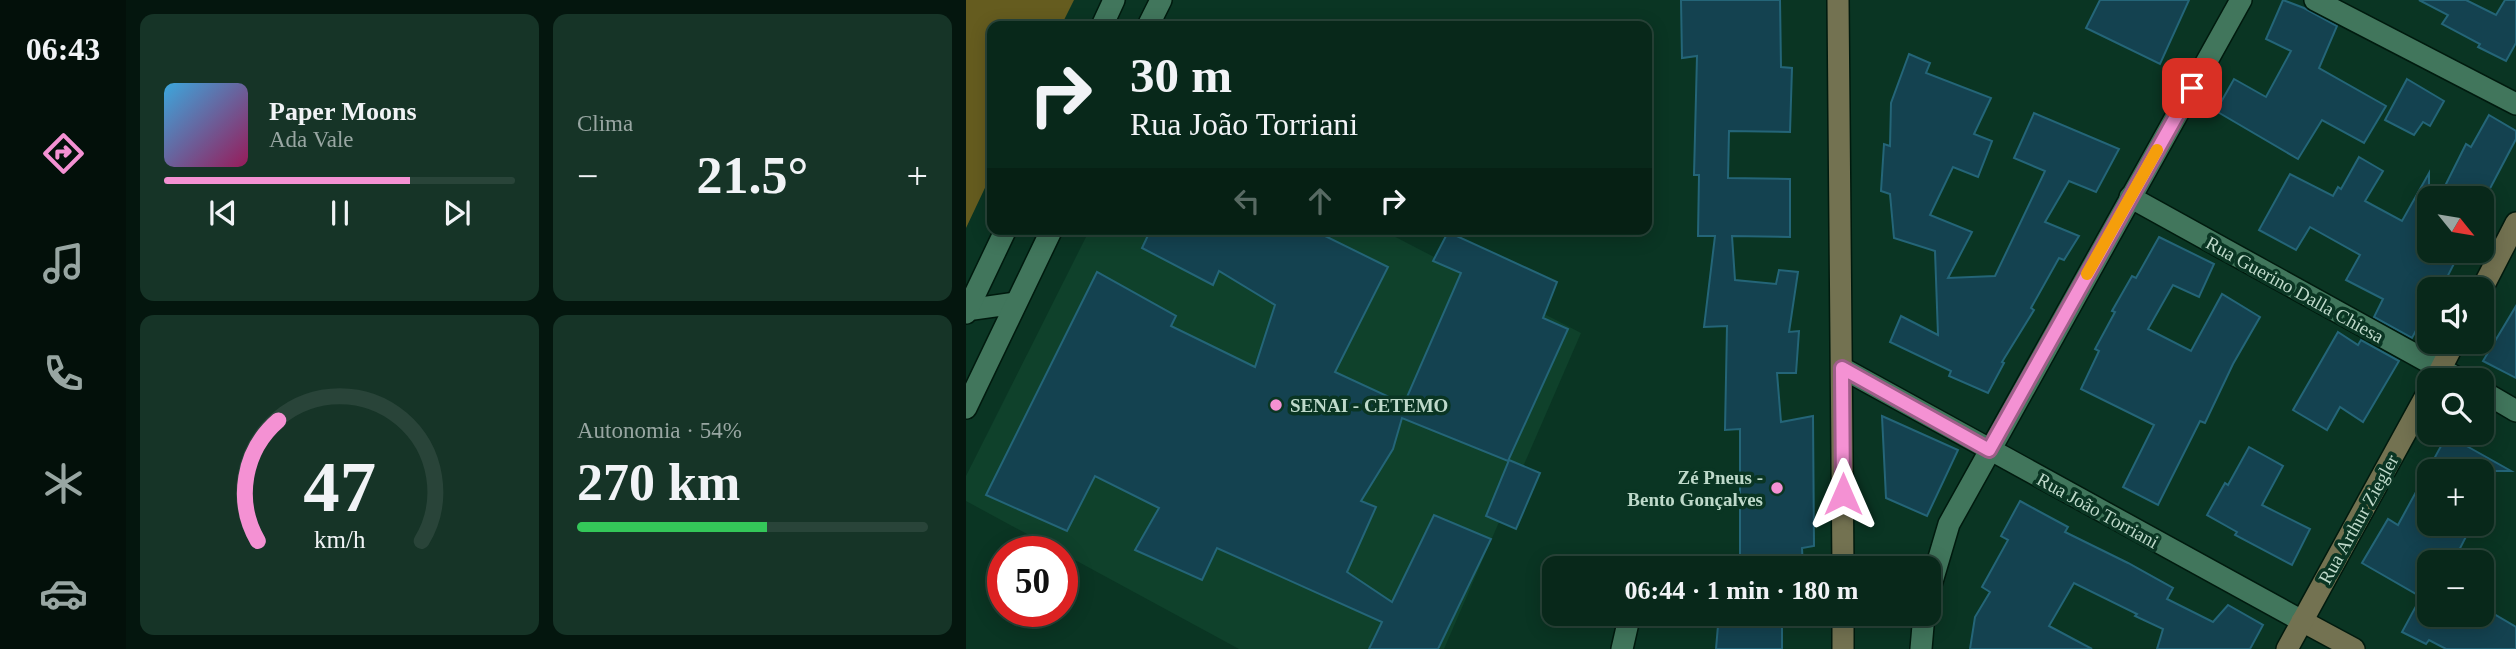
<!DOCTYPE html>
<html lang="pt">
<meta charset="utf-8">
<style>
:root{--surface:#08281a;--page:#163427;--text:#f1f3f6;--muted:#98a6a2;--line:#294439;--accent:#f491d3}
body{margin:0;font-family:"Times New Roman",serif;background:var(--page);color:var(--text);height:100vh;display:flex;flex-direction:column;font-size:26px;white-space:nowrap}
*{box-sizing:border-box;margin:0}
p{font-size:23px;color:var(--muted)}
.icon{flex:none;width:38px;height:38px;fill:none;stroke:currentColor;stroke-width:2;stroke-linecap:round;stroke-linejoin:round}
.map{position:relative;flex:1;overflow:hidden}
.drawer{display:flex;flex-direction:column;gap:14px;padding:14px;background:#04160e;width:840px}
.drawer>*{flex:none}
.guide{position:absolute;left:21px;top:21px;width:665px;height:214px;border-radius:14px;box-shadow:0 4px 18px #0003,0 0 0 2px var(--line);background:#08281a;color:var(--text);overflow:hidden}
.needle{width:46px;rotate:120deg}
.fabs{position:absolute;left:1451px;top:186px;display:grid;gap:14px}
.fabs a{display:grid;place-items:center;width:77px;height:77px;border-radius:14px;background:var(--surface);box-shadow:0 4px 18px #0003,0 0 0 2px var(--line);font-size:35px}
.speed{position:absolute;left:21px;top:536px;display:flex;gap:14px;font-size:35px;font-weight:700;text-align:center}
.speed>*{display:grid;place-content:center;width:91px;height:91px;border-radius:50%;background:var(--surface);box-shadow:0 4px 18px #0003,0 0 0 2px var(--line);line-height:1}
.speed .limit{border:10px solid #d22;background:#fff;color:#111}
.pin{position:absolute;display:grid;place-items:center;width:60px;height:60px;color:#fff;margin:-30px;border-radius:14px;box-shadow:0 4px 10px #0006}
.me{position:absolute;width:77px;margin:-38px;rotate:0deg;stroke-linejoin:round;filter:drop-shadow(0 0 5px #0008)}
.turn{display:flex;align-items:center;gap:24px;height:147px;padding:0 28px;font-size:32px}
.turn .icon{width:91px;height:91px;stroke-width:2.5}
.turn b{display:block;font-size:49px;line-height:60px}
.lanes{display:flex;align-items:center;height:66px;padding:0 28px;background:#0003;justify-content:center;gap:35px;direction:ltr}
.lanes .off{opacity:.35}
.big{font-size:52px;font-weight:800;line-height:1.1}
.drawer .card{flex:1;display:flex;flex-direction:column;justify-content:center;gap:10px;min-width:0;padding:0 24px;border-radius:14px;background:var(--page)}
.drawer .dial{align-items:center;gap:0}
.dial svg{height:182px;overflow:visible;fill:none;stroke:var(--line);stroke-width:7;stroke-linecap:round;text-anchor:middle}
.dial text{fill:var(--text);stroke:none}
.song{display:flex;align-items:center;gap:21px}
.cover{width:84px;height:84px;border-radius:10px;background:linear-gradient(135deg,hsl(200 70% 55%),hsl(330 70% 35%))}
.played{height:7px;border-radius:4px;background:linear-gradient(90deg,var(--accent) 70%,var(--line) 70%)}
.keys{display:flex;justify-content:space-around;direction:ltr}
.heat{display:flex;justify-content:space-between;align-items:center;font-size:38px;direction:ltr}
.charge{height:10px;border-radius:5px;background:linear-gradient(90deg,#34c759 54%,var(--line) 0)}
.drawer .tiles{flex:1;display:grid;gap:14px;grid-template-columns:repeat(2,1fr)}
.trip{position:absolute;left:576px;top:556px;width:399px;height:70px;border-radius:14px;background:var(--surface);box-shadow:0 4px 18px #0003,0 0 0 2px var(--line);font-weight:800;line-height:70px;text-align:center}
main{display:flex;flex:1;min-height:0}
.tab-bar{display:flex;flex-direction:column;width:126px;justify-content:space-around;align-items:center;background:#03100a;color:var(--muted)}
.tab-bar .icon{width:49px;height:49px}
.tab-bar .active{color:var(--accent)}
.tab-bar b{font-size:32px;color:var(--text)}
.map>svg:first-child{display:block}
</style>
<main>
<nav class="tab-bar">
<b>06:43</b>
<svg class="icon active" aria-label="directions" viewBox="0 0 24 24"><path d="M12 3l9 9-9 9-9-9zM9 14v-3h6M13 9l2 2-2 2"/></svg>
<svg class="icon" aria-label="music" viewBox="0 0 24 24"><path d="M9 18V5l10-2v13"/><circle cx="6" cy="18" r="3"/><circle cx="16" cy="16" r="3"/></svg>
<svg class="icon" aria-label="phone" viewBox="0 0 24 24"><path d="M5 4h4l2 5-3 2q2 4 5 5l2-3 5 2v4C11 20 4 13 5 4z"/></svg>
<svg class="icon" aria-label="climate" viewBox="0 0 24 24"><path d="M12 3v18M4 7l16 10M4 17L20 7"/></svg>
<svg class="icon" aria-label="car" viewBox="0 0 24 24"><path d="M5 17H2v-5l4-1 3-4h7l3 4 3 1v5h-3M9 17h6M6 11h13"/><circle cx="7" cy="17" r="2"/><circle cx="17" cy="17" r="2"/></svg>
</nav>
<section class="drawer">
<div class="tiles">
<div class="card">
<div class="song"><i class="cover"></i><div><b>Paper Moons</b><p>Ada Vale</p></div></div>
<div class="played"></div>
<div class="keys"><svg class="icon" aria-label="previous" viewBox="0 0 24 24"><path d="M18 5L8 12l10 7zM5 5v14"/></svg><svg class="icon" aria-label="pause" viewBox="0 0 24 24"><path d="M8 5v14M16 5v14"/></svg><svg class="icon" aria-label="next" viewBox="0 0 24 24"><path d="M6 5l10 7-10 7zM19 5v14"/></svg></div>
</div>
<div class="card"><p>Clima</p>
<div class="heat"><a>−</a><b class="big">21.5°</b><a>+</a></div>
</div>
<div class="card dial"><svg viewBox="0 0 100 80">
<path d="M14 69A42 42 0 1 1 86 69"/>
<path d="M14 69A42 42 0 0 1 23 16" stroke="#f491d3"/>
<text x="50" y="56" font-size="32" font-weight="700">47</text>
<text x="50" y="72" font-size="11">km/h</text>
</svg></div>
<div class="card"><p>Autonomia · 54%</p><b class="big">270 km</b><div class="charge"></div></div>
</div>
</section>
<div class="map">
<svg width="1550" height="649" viewBox="0 0 1550 649">
<rect width="100%" height="100%" fill="#0a3523"/>
<polygon fill="#0f412b" points="124,229 414,229 615,333 478,649 273,649 0,501 0,476"/>
<polygon fill="#655c1f" points="0,0 108,0 95,26 26,26 26,173 0,228"/>
<g fill="#144250" stroke="#246578" stroke-width="2">
<polygon points="715,0 814,0 815,67 826,68 824,132 763,131 762,178 824,179 824,237 766,236 769,280 810,284 813,270 832,272 823,332 833,331 830,373 811,373 815,422 847,416 848,546 836,548 837,569 774,569 774,429 759,430 761,326 738,327 749,236 732,236 733,175 728,175 731,56 716,58"/>
<polygon points="1134,0 1223,0 1194,64 1120,28"/>
<polygon points="1317,0 1338,8 1371,26 1353,68 1420,106 1398,143 1356,120 1332,159 1250,111 1268,79 1300,97 1325,51 1300,39"/>
<polygon points="1453,0 1500,0 1530,15 1539,0 1550,0 1550,43 1540,61 1512,47 1514,44 1476,24 1482,15"/>
<polygon points="943,54 964,63 960,73 1025,98 1008,134 1026,141 1012,177 987,167 964,215 1006,232 982,278 1029,276 1079,171 1048,158 1068,113 1153,149 1130,192 1103,181 1079,222 1113,236 1098,260 1093,258 1065,308 1068,310 1036,362 1038,363 1022,393 983,376 985,371 924,342 935,316 972,335 969,251 928,238 924,194 915,191 918,144 924,146 925,103"/>
<polygon points="1441,79 1478,101 1464,126 1457,122 1448,135 1419,120"/>
<polygon points="1523,115 1550,131 1550,139 1519,198 1473,198 1500,144 1505,147"/>
<polygon points="1393,157 1417,171 1399,201 1436,221 1463,173 1463,250 1495,250 1475,289 1463,289 1463,306 1446,338 1408,317 1417,299 1380,280 1394,255 1344,227 1330,250 1293,230 1324,174 1367,196 1372,187 1375,189"/>
<polygon points="185,229 345,229 422,267 369,372 438,404 495,273 467,261 482,232 591,282 577,318 602,329 542,461 436,418 427,449 395,501 410,507 381,572 426,602 468,515 525,539 472,649 403,649 416,622 251,548 236,580 169,550 193,508 129,476 101,531 20,495 131,272 210,316 205,326 289,367 309,305 253,271 247,285 176,248"/>
<polygon points="1193,237 1248,264 1233,297 1207,285 1182,329 1225,351 1256,294 1294,317 1267,364 1239,423 1234,421 1192,505 1157,487 1188,425 1115,389 1133,351 1129,349 1149,312 1146,311 1166,276 1170,278"/>
<polygon points="1550,306 1550,378 1517,361"/>
<polygon points="1372,332 1392,345 1395,340 1433,361 1397,422 1374,407 1361,430 1327,410"/>
<polygon points="916,416 992,450 961,516 920,498"/>
<polygon points="1481,435 1545,471 1463,471 1463,523 1507,523 1487,562 1463,562 1463,614 1516,614 1516,607 1550,627 1550,649 1480,649 1463,640 1460,644 1436,632 1455,597 1396,563 1422,519 1432,525"/>
<polygon points="1283,447 1317,466 1296,505 1344,529 1326,565 1269,535 1271,532 1241,515 1259,483 1262,485"/>
<polygon points="543,460 574,473 550,529 520,516"/>
<polygon points="1054,501 1102,527 1099,532 1162,563 1207,588 1201,599 1247,622 1262,605 1297,625 1284,649 1191,649 1197,629 1169,616 1171,614 1108,583 1083,626 1126,649 1004,649 1009,617 1024,592 1016,587 1042,540 1035,536"/>
<polygon points="753,614 816,614 816,649 750,649"/>
</g>
<g fill="none" stroke-linecap="round" stroke-linejoin="round">
<defs>
<g id="street">
<polyline points="1349,0 1550,104"/>
<polyline points="136,26 148,0"/>
<polyline points="182,26 195,0"/>
<polyline points="1164,197 1495,380"/>
<polyline points="0,310 50,303"/>
<polyline points="0,313 40,229"/>
<polyline points="876,368 1336,621"/>
<polyline points="1516,391 1550,411"/>
<polyline points="0,408 86,229"/>
<polyline points="962,595 983,524 1275,0"/>
<polyline points="656,649 664,614"/>
<polyline points="955,649 958,614"/>
</g>
<g id="secondary">
<polyline points="872,0 877,569"/>
<polyline points="1516,289 1550,223"/>
<polyline points="1469,380 1489,341"/>
<polyline points="877,614 877,649"/>
<polyline points="1336,621 1388,649"/>
<polyline points="1321,649 1463,390"/>
</g>
</defs>
<use href="#street" stroke="#001a0e" stroke-width="24"/>
<use href="#secondary" stroke="#001a0e" stroke-width="24"/>
<use href="#street" stroke="#41765c" stroke-width="21"/>
<use href="#secondary" stroke="#737251" stroke-width="21"/>
</g>
<g fill="none" stroke-linecap="round" stroke-linejoin="round">
<defs>
<polyline id="route" points="877,494 876,368 1023,450 1226,88"/>
</defs>
<use href="#route" stroke="#9f5e89" stroke-width="18"/>
<use href="#route" stroke="#f491d3" stroke-width="12"/>
<polyline stroke="#f59e0b" stroke-width="12" points="1121,274 1191,150"/>
</g>
<g fill="#f491d3" stroke="#0a3523" stroke-width="2.5">
<circle cx="310" cy="405" r="7"/>
<circle cx="811" cy="488" r="7"/>
</g>
<g text-anchor="middle" stroke-width="7" stroke-linejoin="round" paint-order="stroke">
<g font-size="19" fill="#bed9ca" stroke="#0a3523">
<text transform="translate(1329 289) rotate(29)" y="7">Rua Guerino Dalla Chiesa</text>
<text transform="translate(1132 510) rotate(29)" y="7">Rua João Torriani</text>
<text transform="translate(1392 519) rotate(-61)" y="7">Rua Arthur Ziegler</text>
</g>
<g font-size="19" font-weight="bold" fill="#bed9ca" stroke="#0a3523" text-anchor="start">
<text x="324" y="412">SENAI - CETEMO</text>
<text x="797" y="484" text-anchor="end">Zé Pneus -<tspan x="797" dy="22">Bento Gonçalves</tspan></text>
</g>
</g>
</svg>
<div class="fabs">
<a><svg class="needle" viewBox="-14 -14 28 28"><path d="M0-13l5 13h-10z" fill="#e53935"/><path d="M0 13l5-13h-10z" fill="#98a6a2"/></svg></a>
<a><svg class="icon" aria-label="sound" viewBox="0 0 24 24"><path d="M4 9h4l5-4v14l-5-4H4zM17 9q2 3 0 6"/></svg></a>
<a><svg class="icon" aria-label="search" viewBox="0 0 24 24"><circle cx="10" cy="10" r="6"/><path d="M15 15l6 6"/></svg></a>
<a>+</a>
<a>−</a>
</div>
<div class="speed"><div class="limit">50</div></div>
<div class="pin" style="left:1226px;top:88px;background:#d93025"><svg class="icon" aria-label="arrive" viewBox="0 0 24 24"><path d="M6 21V4h12l-3 4 3 4H6"/></svg></div>
<svg class="me" style="left:877px;top:494px" viewBox="-20 -20 40 40"><path d="M0-17L14 15 0 8-14 15z" fill="#f491d3" stroke="#fff" stroke-width="4"/></svg>
<div class="trip">06:44 · 1 min · 180 m</div>
<div class="guide">
<div class="turn"><svg class="icon" aria-label="right" viewBox="0 0 24 24"><path d="M7 20v-9h11M14 6l5 5-5 5"/></svg><div><b>30 m</b>Rua João Torriani</div></div>
<div class="lanes"><svg class="icon off" aria-label="left" viewBox="0 0 24 24"><path d="M17 20v-9H6M10 6l-5 5 5 5"/></svg><svg class="icon off" aria-label="ahead" viewBox="0 0 24 24"><path d="M12 20V5M6 11l6-6 6 6"/></svg><svg class="icon" aria-label="right" viewBox="0 0 24 24"><path d="M7 20v-9h11M14 6l5 5-5 5"/></svg></div>
</div>
</div>
</main>
